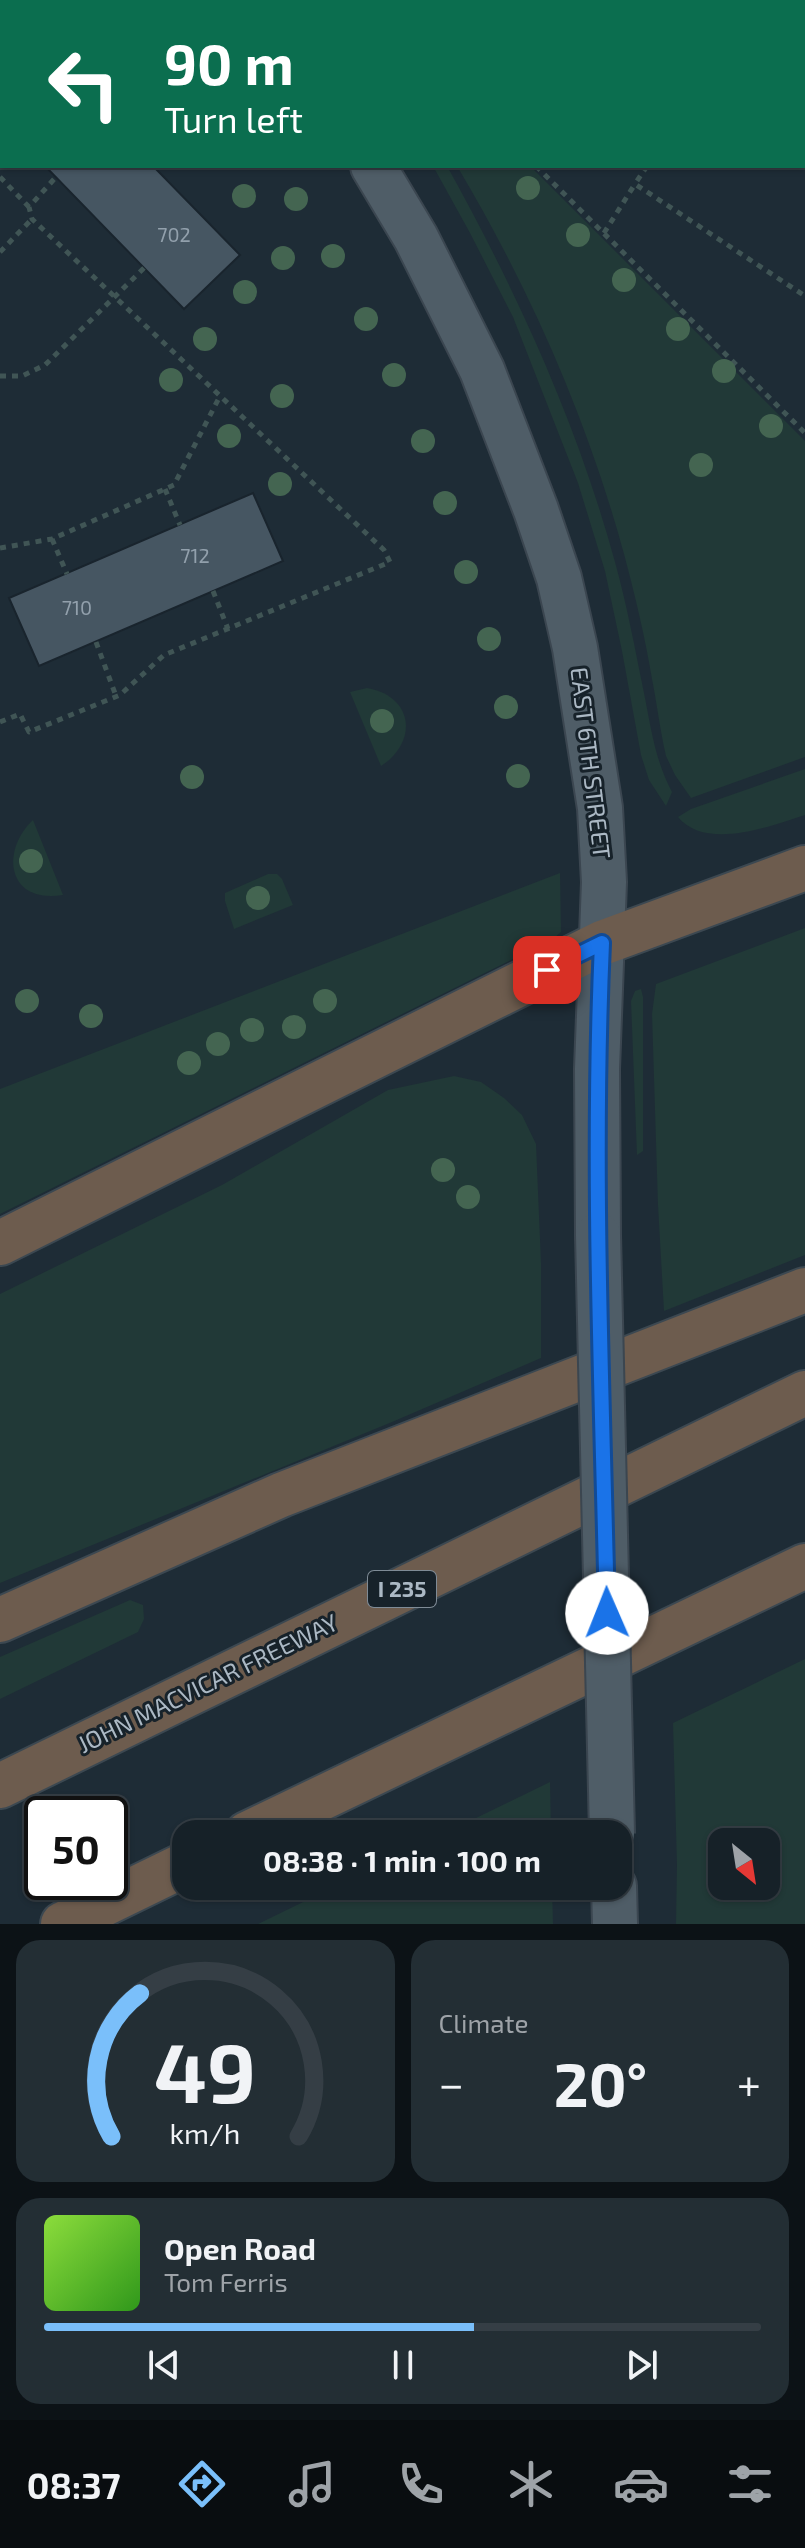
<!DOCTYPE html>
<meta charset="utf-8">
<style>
:root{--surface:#162128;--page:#232e34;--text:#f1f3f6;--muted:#9ea3a8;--line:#353e45;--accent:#7abffa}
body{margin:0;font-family:"Exo 2",sans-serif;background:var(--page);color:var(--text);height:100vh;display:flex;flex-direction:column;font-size:30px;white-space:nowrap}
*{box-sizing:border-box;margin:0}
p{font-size:26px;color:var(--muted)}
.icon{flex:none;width:44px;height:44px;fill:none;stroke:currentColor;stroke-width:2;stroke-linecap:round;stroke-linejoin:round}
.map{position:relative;height:1924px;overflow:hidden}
.panel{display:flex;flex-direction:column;gap:16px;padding:16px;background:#0c1216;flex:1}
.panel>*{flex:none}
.hud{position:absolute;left:0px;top:0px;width:806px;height:168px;box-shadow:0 2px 6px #0004,0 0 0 2px var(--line);background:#0b6e4f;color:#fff;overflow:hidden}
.needle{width:52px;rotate:150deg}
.buttons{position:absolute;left:708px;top:1828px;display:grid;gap:16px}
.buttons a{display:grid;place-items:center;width:72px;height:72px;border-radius:16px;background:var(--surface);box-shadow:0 2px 6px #0004,0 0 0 2px var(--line);font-size:40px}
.speed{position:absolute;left:24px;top:1796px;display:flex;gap:16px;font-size:40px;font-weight:700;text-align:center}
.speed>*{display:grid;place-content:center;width:104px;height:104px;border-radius:50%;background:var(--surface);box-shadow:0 2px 6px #0004,0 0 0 2px var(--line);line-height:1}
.speed .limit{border:4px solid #111;border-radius:12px;background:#fff;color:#111}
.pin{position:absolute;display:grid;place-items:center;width:68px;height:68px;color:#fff;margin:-34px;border-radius:16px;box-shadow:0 4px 12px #0006}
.me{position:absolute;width:88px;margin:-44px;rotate:359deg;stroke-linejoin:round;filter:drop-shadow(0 0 6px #0008)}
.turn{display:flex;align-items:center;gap:28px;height:168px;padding:0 32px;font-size:36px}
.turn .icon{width:104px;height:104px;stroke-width:2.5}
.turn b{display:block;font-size:56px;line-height:68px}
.big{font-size:60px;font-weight:700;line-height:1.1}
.panel .card{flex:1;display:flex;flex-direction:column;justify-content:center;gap:12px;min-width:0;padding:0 28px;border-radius:24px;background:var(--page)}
.panel .dial{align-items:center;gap:0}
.dial svg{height:208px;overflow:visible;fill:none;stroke:var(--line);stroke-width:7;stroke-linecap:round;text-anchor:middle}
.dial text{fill:var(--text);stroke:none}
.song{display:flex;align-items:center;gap:24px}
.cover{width:96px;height:96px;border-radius:12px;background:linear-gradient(135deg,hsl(90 70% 55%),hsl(110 70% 35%))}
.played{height:8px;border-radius:4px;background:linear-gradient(90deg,var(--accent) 60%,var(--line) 60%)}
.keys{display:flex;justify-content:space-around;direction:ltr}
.heat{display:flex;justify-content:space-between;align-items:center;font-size:44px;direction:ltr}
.panel .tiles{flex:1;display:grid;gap:16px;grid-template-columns:1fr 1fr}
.card:last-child{grid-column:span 2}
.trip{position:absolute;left:172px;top:1820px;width:460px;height:80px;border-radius:24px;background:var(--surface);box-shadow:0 2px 6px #0004,0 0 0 2px var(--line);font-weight:700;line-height:80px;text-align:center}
.tabs{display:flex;height:128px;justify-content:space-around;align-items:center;background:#090d10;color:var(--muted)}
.tabs .icon{width:56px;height:56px}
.tabs .current{color:var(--accent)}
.tabs b{font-size:36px;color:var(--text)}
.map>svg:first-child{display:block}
</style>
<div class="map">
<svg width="805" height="1924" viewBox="0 0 805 1924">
<rect width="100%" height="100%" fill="#1e2c36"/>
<g fill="#213937" fill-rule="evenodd">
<path d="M 433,166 L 447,166 C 517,292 577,423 615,562 C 627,605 635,649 644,693 C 651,728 655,760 672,792 L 666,806 L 649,780 L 641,755 L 622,651 L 605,571 L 578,483 L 513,317 L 470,233 Z"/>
<path d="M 457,166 L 530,166 L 805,441 L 805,757 L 691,798 L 675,775 L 666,756 C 660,730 657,704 652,679 C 645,637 635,595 624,554 C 587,418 529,287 457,166 Z"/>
<path d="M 367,688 C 413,696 419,741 381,766 L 350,692 Z"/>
<path d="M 805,769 L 805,815 C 771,826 706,851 678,817 L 691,809 Z"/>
<path d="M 33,820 L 63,895 C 7,904 0,851 33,820 Z"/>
<polygon points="560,873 561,932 553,939 0,1214 0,1089"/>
<polygon points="268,874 277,874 282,879 293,905 234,929 225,901 225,893"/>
<polygon points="805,928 805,1255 664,1311 658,1205 652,1014 656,984"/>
<polygon points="641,989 643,997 643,1151 637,1155 631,1001 635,991"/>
<polygon points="454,1076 481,1082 504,1098 522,1115 536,1144 541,1263 541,1358 392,1422 0,1583 0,1294 222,1185 388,1090"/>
<polygon points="130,1600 143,1605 144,1619 138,1632 0,1699 0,1657"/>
<path d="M 805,1659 L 805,1924 L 676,1924 L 677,1865 L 673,1723 ZM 722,1842 L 766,1842 L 766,1886 L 722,1886 Z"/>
<polygon points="550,1782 551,1834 443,1834"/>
<polygon points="336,1886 552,1886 553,1924 258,1924"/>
</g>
<g fill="#465662" stroke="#19242d" stroke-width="2">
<polygon points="45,166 153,166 240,255 184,309"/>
<polygon points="253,493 283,561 39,666 9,598"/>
</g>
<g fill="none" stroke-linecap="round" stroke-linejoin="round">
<defs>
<g id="major">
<polyline points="250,0 252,2"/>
<polyline points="373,166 416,238 482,370 536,510 559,578 575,648 600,808 604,882 597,1069 598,1235"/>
<polyline points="614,1886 615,1924"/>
</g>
<g id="highway">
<polyline points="0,1243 602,943 805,868"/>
<polyline points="0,1620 281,1495 805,1290"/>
<polyline points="0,1786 805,1393"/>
<polyline points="247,1834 805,1566"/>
<polyline points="63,1924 186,1864"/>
</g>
</defs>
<use href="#major" stroke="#3b4650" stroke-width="48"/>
<use href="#highway" stroke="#3c4851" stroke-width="48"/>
<g stroke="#405555" stroke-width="5" stroke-dasharray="6 6" stroke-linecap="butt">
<polyline points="368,0 370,2"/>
<polyline points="747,0 749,2"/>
<polyline points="757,2 758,0"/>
<polyline points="536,166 805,433"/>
<polyline points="647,166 635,184 805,296"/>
<polyline points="0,177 29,207"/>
<polyline points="604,233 635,184"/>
<polyline points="0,252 32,219"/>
<polyline points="0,376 22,376 45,365 144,268"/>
<polyline points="165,489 180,525"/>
<polyline points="52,539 67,574"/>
<polyline points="0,548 52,539 174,485 220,396"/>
<polyline points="213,591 228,629"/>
<polyline points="96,642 116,696"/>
<polyline points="0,722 20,714 29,732 120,695 164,655 390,562 384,550 32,219 29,207 56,177"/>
</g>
<use href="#major" stroke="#4f5d67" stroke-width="44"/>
<use href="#highway" stroke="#6d5c4e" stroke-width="44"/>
<defs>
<polyline id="major-bridge" points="598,1235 612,1834"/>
</defs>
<use href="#major-bridge" stroke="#3b4650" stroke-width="48" stroke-linecap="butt"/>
<use href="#major-bridge" stroke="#4f5d67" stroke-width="44"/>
</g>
<g fill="#446551">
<circle cx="528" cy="188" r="12"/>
<circle cx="244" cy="196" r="12"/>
<circle cx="296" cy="199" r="12"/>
<circle cx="578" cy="235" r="12"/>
<circle cx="333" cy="256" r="12"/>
<circle cx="283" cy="258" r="12"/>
<circle cx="624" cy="280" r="12"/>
<circle cx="245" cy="292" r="12"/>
<circle cx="366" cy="319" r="12"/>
<circle cx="678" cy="329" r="12"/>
<circle cx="205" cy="339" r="12"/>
<circle cx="724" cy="371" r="12"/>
<circle cx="394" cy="375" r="12"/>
<circle cx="171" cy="380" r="12"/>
<circle cx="282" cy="396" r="12"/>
<circle cx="771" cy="426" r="12"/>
<circle cx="229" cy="436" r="12"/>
<circle cx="423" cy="441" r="12"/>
<circle cx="701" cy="465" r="12"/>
<circle cx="280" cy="484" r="12"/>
<circle cx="445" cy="503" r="12"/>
<circle cx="466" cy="572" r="12"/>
<circle cx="489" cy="639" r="12"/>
<circle cx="506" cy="707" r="12"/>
<circle cx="382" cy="721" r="12"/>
<circle cx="518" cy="776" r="12"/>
<circle cx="192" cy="777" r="12"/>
<circle cx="31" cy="861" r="12"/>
<circle cx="258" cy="898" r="12"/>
<circle cx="27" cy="1001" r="12"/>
<circle cx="325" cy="1001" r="12"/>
<circle cx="91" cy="1016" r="12"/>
<circle cx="294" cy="1027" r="12"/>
<circle cx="252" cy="1030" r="12"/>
<circle cx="218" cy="1044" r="12"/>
<circle cx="189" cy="1063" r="12"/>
<circle cx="443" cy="1170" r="12"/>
<circle cx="468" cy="1197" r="12"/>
</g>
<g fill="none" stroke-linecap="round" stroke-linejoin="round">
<defs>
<path id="route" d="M 547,970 L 602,943 C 592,1166 602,1390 607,1613"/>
</defs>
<use href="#route" stroke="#114b97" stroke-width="20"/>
<use href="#route" stroke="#1a73e8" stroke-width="14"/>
</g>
<g text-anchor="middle" stroke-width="6" stroke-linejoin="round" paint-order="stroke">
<g font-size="20" fill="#92a0ac">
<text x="174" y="242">702</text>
<text x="195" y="563">712</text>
<text x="77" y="615">710</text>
</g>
<rect fill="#17222a" stroke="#7f8b96" stroke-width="2" x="368" y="1571" width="68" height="36" rx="6"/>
<g font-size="22" font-weight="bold" fill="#abb8c4">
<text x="402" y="1597">I 235</text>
</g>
<g font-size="24" fill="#abb8c4" stroke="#17222a">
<text transform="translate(590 763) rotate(83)" y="8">EAST 6TH STREET</text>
<text transform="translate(208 1684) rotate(-26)" y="8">JOHN MACVICAR FREEWAY</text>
</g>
</g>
</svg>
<div class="buttons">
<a><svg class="needle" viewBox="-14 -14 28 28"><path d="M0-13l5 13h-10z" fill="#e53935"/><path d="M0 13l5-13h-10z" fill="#9ea3a8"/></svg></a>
</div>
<div class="speed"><div class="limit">50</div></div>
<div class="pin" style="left:547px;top:970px;background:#d93025"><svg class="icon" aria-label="arrive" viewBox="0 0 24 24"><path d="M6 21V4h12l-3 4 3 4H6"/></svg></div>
<svg class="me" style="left:607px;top:1613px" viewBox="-20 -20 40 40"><circle r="19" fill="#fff"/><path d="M0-13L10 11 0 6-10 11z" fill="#1a73e8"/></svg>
<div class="trip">08:38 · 1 min · 100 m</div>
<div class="hud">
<div class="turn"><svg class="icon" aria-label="left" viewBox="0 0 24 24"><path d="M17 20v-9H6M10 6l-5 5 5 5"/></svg><div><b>90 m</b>Turn left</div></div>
</div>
</div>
<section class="panel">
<div class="tiles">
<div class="card dial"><svg viewBox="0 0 100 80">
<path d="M14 69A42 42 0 1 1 86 69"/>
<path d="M14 69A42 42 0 0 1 25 14" stroke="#7abffa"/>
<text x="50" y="56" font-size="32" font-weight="700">49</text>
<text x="50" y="72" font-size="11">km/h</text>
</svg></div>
<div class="card"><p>Climate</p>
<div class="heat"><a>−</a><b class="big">20°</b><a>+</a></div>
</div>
<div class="card">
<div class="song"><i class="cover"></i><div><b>Open Road</b><p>Tom Ferris</p></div></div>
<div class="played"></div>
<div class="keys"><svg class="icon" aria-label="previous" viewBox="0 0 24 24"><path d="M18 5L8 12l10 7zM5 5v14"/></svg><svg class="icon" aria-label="pause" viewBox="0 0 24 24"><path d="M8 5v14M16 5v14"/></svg><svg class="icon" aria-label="next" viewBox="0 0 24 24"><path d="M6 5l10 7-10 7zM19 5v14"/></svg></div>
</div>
</div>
</section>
<nav class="tabs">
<b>08:37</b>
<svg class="icon current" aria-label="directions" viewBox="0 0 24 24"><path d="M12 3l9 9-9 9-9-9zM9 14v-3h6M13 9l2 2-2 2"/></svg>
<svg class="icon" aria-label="music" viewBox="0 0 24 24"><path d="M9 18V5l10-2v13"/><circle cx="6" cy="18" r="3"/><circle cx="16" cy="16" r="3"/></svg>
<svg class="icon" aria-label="phone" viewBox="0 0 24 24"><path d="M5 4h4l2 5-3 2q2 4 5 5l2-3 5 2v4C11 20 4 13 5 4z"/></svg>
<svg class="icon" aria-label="climate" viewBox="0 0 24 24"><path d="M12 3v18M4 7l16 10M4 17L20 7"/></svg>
<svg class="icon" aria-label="car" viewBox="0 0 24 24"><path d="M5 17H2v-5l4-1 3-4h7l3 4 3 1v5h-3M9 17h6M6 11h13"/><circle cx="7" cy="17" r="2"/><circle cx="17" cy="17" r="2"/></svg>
<svg class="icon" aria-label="filters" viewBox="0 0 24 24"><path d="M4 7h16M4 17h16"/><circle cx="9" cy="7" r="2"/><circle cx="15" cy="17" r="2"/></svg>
</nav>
